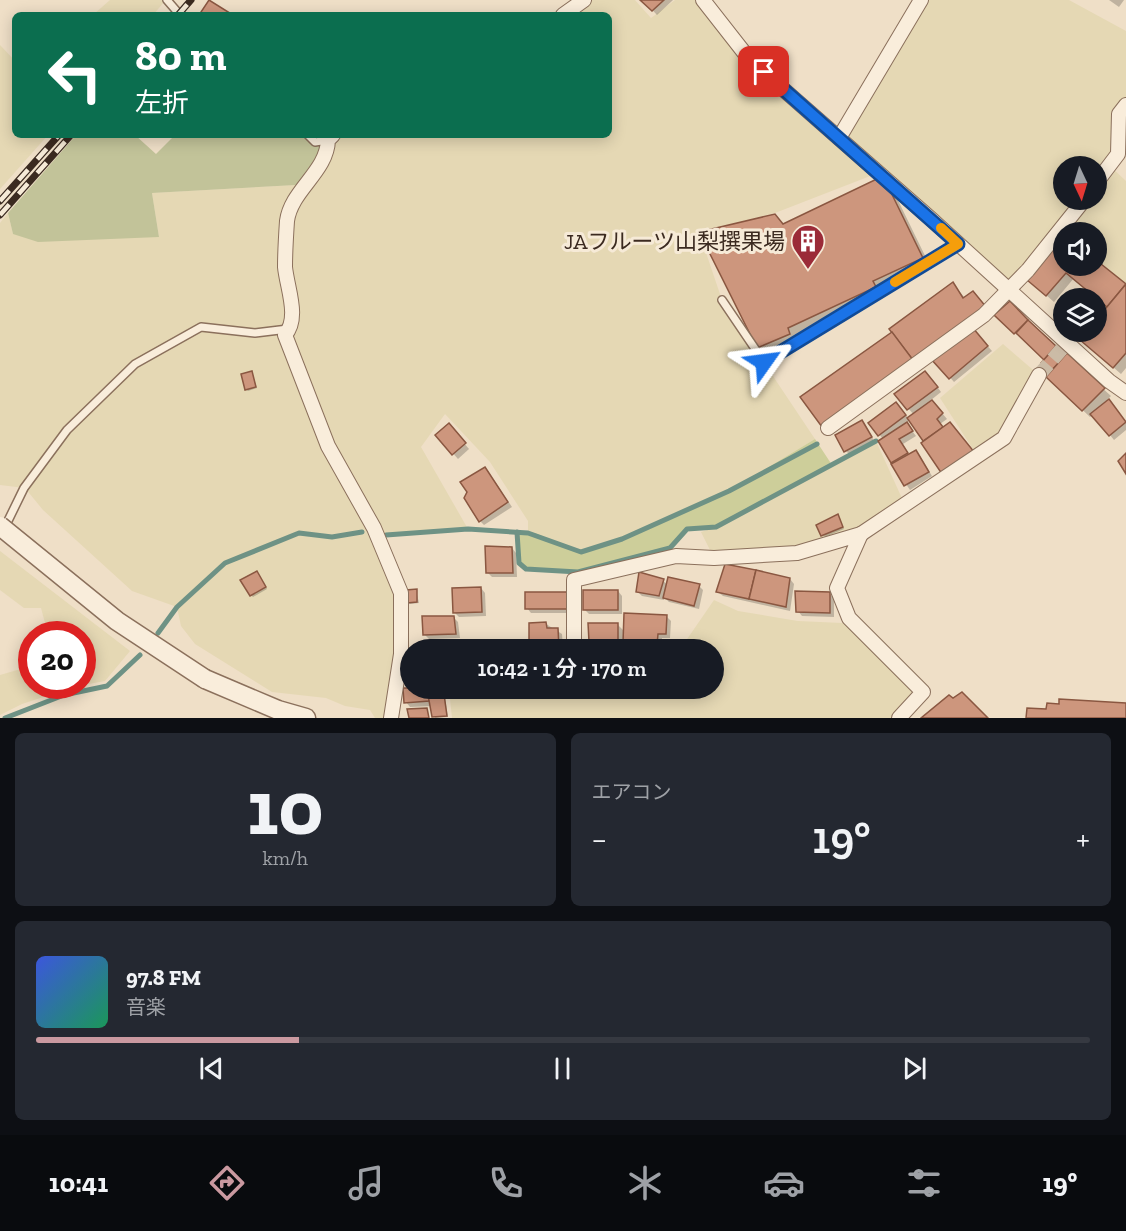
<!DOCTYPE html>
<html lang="ja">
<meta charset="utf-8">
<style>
:root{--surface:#171b24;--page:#242831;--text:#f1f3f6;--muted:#9ea1a6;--line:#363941;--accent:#ca99a0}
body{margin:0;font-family:"Zilla Slab","Noto Sans JP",serif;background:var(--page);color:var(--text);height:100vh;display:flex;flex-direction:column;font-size:22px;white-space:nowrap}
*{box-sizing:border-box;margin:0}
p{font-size:20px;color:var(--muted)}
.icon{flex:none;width:33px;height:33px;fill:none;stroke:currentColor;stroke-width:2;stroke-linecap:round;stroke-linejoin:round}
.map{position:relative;height:718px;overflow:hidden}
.details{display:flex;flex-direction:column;gap:15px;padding:15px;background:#0d0f14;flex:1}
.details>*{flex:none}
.hud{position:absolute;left:12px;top:12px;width:600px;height:126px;border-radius:9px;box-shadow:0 3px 15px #0003;background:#0b6e4f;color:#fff;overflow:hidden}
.needle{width:39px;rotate:176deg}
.tools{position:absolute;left:1053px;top:156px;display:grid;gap:12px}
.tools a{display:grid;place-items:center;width:54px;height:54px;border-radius:50%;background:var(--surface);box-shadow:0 3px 15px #0003;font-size:30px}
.speed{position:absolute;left:18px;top:621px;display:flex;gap:12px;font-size:30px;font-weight:700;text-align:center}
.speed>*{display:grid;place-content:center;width:78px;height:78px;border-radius:50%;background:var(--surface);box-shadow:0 3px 15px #0003;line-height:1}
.speed .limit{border:9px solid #d22;background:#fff;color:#111}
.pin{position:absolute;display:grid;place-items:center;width:51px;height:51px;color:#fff;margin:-26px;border-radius:12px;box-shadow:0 3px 9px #0006}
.me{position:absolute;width:66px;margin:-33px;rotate:59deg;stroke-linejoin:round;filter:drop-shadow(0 0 4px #0008)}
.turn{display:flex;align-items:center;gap:21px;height:126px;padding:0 24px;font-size:27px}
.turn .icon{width:78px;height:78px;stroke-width:2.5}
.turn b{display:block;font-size:42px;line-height:51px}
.big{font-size:45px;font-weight:600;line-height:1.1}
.details .tile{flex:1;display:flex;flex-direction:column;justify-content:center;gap:9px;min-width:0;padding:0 21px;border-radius:9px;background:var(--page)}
.details .dial{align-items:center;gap:0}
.dial b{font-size:78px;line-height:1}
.song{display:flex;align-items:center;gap:18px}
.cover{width:72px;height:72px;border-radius:9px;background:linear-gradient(135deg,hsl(230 70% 55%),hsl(150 70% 35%))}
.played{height:6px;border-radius:3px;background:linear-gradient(90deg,var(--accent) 25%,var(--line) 25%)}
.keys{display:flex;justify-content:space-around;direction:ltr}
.heat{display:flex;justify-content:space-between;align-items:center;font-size:33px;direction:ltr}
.details .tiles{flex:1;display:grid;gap:15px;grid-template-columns:1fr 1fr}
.tile:last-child{grid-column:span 2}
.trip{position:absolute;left:400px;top:639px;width:324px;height:60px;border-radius:30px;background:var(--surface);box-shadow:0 3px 15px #0003;font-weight:600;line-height:60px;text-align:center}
.menu{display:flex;height:96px;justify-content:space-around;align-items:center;background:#090b0e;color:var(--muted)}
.menu .icon{width:42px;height:42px}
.menu .active{color:var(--accent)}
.menu b{font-size:27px;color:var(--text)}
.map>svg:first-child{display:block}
</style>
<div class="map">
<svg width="1126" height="718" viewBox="0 0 1126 718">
<rect width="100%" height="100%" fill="#efdfc7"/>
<g fill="#e5d8b4" fill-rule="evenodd">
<polygon points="110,0 162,0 164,2 153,15 93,15"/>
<path d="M 584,0 L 635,0 L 651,18 L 675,0 L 703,0 L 750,60 L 839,138 L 921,0 L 1069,0 L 1126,31 L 1126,105 L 1110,166 L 1126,181 L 1126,285 L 1097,259 L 1099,240 L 1096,232 L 1091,232 L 1086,228 L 1081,232 L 1065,232 L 1010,291 L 878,173 L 775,213 L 699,232 L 722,300 L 815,439 L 729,491 L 622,539 L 581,552 L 528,533 L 528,521 L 490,462 L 445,414 L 421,447 L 468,529 L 378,537 L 401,593 L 391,718 L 375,718 L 370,710 L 345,706 L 326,698 L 272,692 L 195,644 L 181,626 L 177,607 L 132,591 L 43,510 L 25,488 L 0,485 L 0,223 L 8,213 L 13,234 L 159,237 L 152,193 L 296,185 L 300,193 L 333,135 L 609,135 L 609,15 L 563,15 ZM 1064,166 L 1096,166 L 1096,200 L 1064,200 ZM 257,571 L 266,587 L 250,596 L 241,580 Z"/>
<polygon points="0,45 15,61 15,135 48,135 0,189"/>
<polygon points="1003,344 1039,375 1004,438 978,457 940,398"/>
<path d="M 876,441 L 905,505 L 861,534 L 797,553 L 714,558 L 701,532 L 716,527 ZM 837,515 L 842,527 L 822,536 L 816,525 Z"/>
<polygon points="0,551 130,651 105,681 83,685 82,634 48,634 41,608 24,608 0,590"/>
<polygon points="714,600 738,611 798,621 842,623 849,618 923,692 899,718 452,718 449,689 714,688 714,650 676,649 683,645"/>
<polygon points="31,666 32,686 77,686 22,704 0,715 0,675"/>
</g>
<polygon fill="#cdce9a" points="815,439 832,465 716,527 687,529 670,548 578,572 526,569 519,563 517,532 535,533 581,552 622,539 729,491"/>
<polygon fill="#c2c399" points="76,135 135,135 156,154 175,135 308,135 323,150 296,185 152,193 159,237 38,242 13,234 8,213"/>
<g fill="#0003">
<polygon points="643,0 673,0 657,15"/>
<polygon points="1109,0 1124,0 1119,7"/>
<polygon points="892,188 931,268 881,291 884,297 796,338 799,344 768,356 758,347 775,215 784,225"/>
<polygon points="1064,266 1096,266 1126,286 1126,368 1121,374 1082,340 1088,332 1096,332 1109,307 1074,278 1054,302 1029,280"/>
<polygon points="953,284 965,298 973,330 992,351 954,382 933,358 894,333"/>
<polygon points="1010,303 1111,396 1107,400 1126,423 1126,430 1114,440 1093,414 1090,417 1048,377 1052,373 1043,363 1046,360 996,315"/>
<polygon points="252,373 257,388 248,391 246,389"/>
<polygon points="930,377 941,392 931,400 947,419 940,424 943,428 926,442 910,420 906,423 916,436 903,444 909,455 915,452 920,456 932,476 910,490 893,465 883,439 870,423 900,408 909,419 914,415 897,395"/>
<polygon points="862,422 875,442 850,455 846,451"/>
<polygon points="453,430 469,449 458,459 437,435"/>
<polygon points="489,473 512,507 484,525 480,521"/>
<polygon points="839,518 844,529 825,537 818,525"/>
<polygon points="512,548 516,553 517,577 492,577 487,572"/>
<polygon points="257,572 267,589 253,597 251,595"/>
<polygon points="790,579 794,584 790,611 723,596 718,592"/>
<polygon points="663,581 668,585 699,586 703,590 699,609 669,602 664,597 664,600 642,596 637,591"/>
<polygon points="481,588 485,593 486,616 459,617 454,612"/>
<polygon points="416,590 419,603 410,604 408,602"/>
<polygon points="618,591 622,596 622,614 589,614 584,609"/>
<polygon points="570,593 574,613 531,613 527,608"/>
<polygon points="829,593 834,598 834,617 802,616 798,611"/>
<polygon points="453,617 458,622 460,638 429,639 425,635"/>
<polygon points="667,617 671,621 670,638 662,638 661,649 629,647 622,640 622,646 595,646 590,642 618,625 625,632"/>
<polygon points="546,624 562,634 563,650 531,649"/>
<polygon points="428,688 432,697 445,698 448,717 435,718 432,706 410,707 406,702"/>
</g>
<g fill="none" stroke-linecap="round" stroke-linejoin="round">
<g stroke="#6e9285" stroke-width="5">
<polyline points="517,532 519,563 526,569 578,572 670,548 687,529 716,527 876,441"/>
<polyline points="386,535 468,529 528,533 581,552 622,539 729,491 817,444"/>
<polyline points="158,633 177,607 225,563 299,533 332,537 362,532"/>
<polyline points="5,718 64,695 107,686 140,655"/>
</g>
</g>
<g fill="#cd967d" stroke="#8a5741" stroke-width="1.5">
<polygon points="209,0 233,15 199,15"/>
<polygon points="640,0 664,0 652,11"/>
<polygon points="883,176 923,258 873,281 876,287 788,328 790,334 757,348 699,232 775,214 783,224"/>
<polygon points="1064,234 1064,266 1096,266 1096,260 1126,284 1107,307 1066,273 1046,296 1027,280"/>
<polygon points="953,282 963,298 973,291 987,308 913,360 889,329"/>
<polygon points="1126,284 1126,353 1113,368 1080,340 1086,332 1096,332 1096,320"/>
<polygon points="1010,301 1028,320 1014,334 994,315"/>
<polygon points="1028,320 1056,346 1044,360 1016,333"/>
<polygon points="973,328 988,346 949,379 931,359"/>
<polygon points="892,332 913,360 822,427 800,397"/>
<polygon points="1056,346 1066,355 1050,372 1041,363"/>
<polygon points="1067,353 1105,388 1082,411 1046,377"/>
<polygon points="252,371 256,387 245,390 241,374"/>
<polygon points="925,371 938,387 907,410 894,394"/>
<polygon points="1109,399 1126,422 1109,436 1090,414"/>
<polygon points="932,400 943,413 937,419 943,427 923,441 907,418"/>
<polygon points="896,402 906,415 878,436 868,423"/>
<polygon points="862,420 872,437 844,452 835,435"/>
<polygon points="907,422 913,431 899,439 908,453 891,463 878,441"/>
<polygon points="950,422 975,453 942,474 921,443"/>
<polygon points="449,423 466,443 452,455 435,435"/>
<polygon points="916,450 929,472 904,486 891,464"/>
<polygon points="1126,453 1126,474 1118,461"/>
<polygon points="485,467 508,502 479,522 464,498 467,492 460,482"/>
<polygon points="838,514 843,527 821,536 816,525"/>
<polygon points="485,546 512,547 513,573 486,573"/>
<polygon points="725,564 756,570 749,599 716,592"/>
<polygon points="756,570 790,578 786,607 749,599"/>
<polygon points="257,571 266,587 250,596 240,580"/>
<polygon points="639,572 664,579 659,596 636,592"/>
<polygon points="668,577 700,584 694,606 663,598"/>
<polygon points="481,587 482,612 453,613 452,588"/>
<polygon points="417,589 417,602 407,603 406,590"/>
<rect x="583" y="590" width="35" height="20"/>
<polygon points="795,591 830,592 830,613 796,612"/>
<rect x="525" y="592" width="45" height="17"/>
<polygon points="624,613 667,615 666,634 658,634 657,645 623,643"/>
<polygon points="422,616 454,616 456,634 423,635"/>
<polygon points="546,622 547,628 558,628 559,649 529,650 529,623"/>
<polygon points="588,623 618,623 618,643 589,642"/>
<polygon points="403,688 428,688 429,701 404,703"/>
<polygon points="962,692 988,718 921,718 949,695 953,698"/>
<polygon points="444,694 447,716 432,717 428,695"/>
<polygon points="1059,699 1126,703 1126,718 1026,718 1027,708 1046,709 1047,703 1059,704"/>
<polygon points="427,708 429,718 409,718 407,709"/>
</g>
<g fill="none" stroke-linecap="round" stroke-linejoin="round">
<polyline stroke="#cbbba6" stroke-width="14" stroke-dasharray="14 7" stroke-linecap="butt" points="1039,375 1067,343"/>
<defs>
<g id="service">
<polyline points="167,0 180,15"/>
<polyline points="308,135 315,142 328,140"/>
<polyline points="722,300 764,362 958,244"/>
<polyline points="4,529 24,488 67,430 135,364 201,327 255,333 288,329"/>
</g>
<g id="minor">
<polyline points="703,0 750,60 930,218 1109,381 1126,393"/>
<polyline points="563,15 584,0"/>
<path d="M 333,135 L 328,140 C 327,172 291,190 287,221 C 286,236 285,253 285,267 C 287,288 300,318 285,335 L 328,446 L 374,528 L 401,593 L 401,654 L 391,718"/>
<polyline points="839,138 921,0"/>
<polyline points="1096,183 1118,154 1119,114 1126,105"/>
<polyline points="828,428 984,315 1028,270 1084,200"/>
<polyline points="861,534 1004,438 1039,375"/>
<polyline points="574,650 574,580 676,556 714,558 797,553 861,534 837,588 849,618 923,692 899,718"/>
</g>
<polyline id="tertiary" points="205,679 278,710 306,718"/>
</defs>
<use href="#service" stroke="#8b705c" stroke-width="10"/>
<use href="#minor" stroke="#8b705c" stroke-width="16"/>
<use href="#tertiary" stroke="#8b705c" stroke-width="21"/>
<use href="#service" stroke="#f9eddb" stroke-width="7"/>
<use href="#minor" stroke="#f9eddb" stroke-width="14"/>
<use href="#tertiary" stroke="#f9eddb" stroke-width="18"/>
<defs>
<g id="rail">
<polyline points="178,15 191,0"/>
<polyline points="0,201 59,135"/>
<polyline points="0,215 71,135"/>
</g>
</defs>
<use href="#rail" stroke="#3b2a20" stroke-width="7"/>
<use href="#rail" stroke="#f6ead7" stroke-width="4.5" stroke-dasharray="14" stroke-linecap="butt"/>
<defs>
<polyline id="tertiary-bridge" points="0,526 117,621 205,679"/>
</defs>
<use href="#tertiary-bridge" stroke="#8b705c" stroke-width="21" stroke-linecap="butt"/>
<use href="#tertiary-bridge" stroke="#f9eddb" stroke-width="18"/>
</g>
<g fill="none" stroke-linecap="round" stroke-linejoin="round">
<defs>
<polyline id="route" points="764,72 958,244 764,362"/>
</defs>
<use href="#route" stroke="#114b97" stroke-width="15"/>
<use href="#route" stroke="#1a73e8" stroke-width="10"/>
<polyline stroke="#f59e0b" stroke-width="10" points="895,282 958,244 941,228"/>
</g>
<defs>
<symbol id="building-pin" viewBox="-11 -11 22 30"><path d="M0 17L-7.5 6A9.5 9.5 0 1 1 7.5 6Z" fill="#9b2b38" stroke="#f6ead7"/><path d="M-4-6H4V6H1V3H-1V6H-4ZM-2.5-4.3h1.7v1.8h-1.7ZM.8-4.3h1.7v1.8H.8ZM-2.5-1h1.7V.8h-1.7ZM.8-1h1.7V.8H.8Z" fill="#fff"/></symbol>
</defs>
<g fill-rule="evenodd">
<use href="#building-pin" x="789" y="222" width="38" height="52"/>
</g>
<g text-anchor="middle" stroke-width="6" stroke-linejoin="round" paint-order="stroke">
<g font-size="22" fill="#3b2a20" stroke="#f6ead7" text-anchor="end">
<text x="785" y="249">JAフルーツ山梨撰果場</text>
</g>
</g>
</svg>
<div class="tools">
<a><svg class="needle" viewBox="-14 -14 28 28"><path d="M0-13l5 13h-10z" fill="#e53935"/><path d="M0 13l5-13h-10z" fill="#9ea1a6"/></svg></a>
<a><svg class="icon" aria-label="sound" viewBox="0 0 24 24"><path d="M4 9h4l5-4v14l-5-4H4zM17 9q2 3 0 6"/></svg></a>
<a><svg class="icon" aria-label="layers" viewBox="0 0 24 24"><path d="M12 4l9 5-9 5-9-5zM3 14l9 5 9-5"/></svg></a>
</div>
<div class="speed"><div class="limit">20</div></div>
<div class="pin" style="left:764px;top:72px;background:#d93025"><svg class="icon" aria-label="arrive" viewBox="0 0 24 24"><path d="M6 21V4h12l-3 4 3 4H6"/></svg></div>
<svg class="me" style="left:764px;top:362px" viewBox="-20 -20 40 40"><path d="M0-17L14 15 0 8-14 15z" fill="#1a73e8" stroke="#fff" stroke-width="4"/></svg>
<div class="trip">10:42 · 1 分 · 170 m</div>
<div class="hud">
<div class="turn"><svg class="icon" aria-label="left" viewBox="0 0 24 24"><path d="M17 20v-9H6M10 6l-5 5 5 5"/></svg><div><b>80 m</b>左折</div></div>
</div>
</div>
<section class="details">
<div class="tiles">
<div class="tile dial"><b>10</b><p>km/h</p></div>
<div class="tile"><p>エアコン</p>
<div class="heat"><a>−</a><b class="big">19°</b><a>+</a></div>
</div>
<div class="tile">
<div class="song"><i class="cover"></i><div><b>97.8 FM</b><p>音楽</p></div></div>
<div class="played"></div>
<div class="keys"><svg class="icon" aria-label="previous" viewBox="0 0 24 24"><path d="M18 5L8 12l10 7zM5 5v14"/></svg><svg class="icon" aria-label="pause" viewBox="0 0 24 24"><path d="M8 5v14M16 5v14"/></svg><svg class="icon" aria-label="next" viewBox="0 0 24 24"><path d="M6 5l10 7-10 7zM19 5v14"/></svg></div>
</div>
</div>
</section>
<nav class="menu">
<b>10:41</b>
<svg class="icon active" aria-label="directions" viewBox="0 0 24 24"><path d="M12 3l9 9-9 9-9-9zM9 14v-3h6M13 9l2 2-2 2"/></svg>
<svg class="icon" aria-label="music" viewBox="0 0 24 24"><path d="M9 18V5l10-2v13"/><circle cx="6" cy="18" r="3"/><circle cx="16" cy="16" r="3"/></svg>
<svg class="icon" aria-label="phone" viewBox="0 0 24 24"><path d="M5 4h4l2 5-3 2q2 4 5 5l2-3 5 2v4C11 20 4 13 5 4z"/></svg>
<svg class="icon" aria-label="climate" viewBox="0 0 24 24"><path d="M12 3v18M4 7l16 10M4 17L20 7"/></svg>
<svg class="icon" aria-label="car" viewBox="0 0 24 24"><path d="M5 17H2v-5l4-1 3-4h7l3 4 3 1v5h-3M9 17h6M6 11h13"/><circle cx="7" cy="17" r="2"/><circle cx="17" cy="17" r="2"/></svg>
<svg class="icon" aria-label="filters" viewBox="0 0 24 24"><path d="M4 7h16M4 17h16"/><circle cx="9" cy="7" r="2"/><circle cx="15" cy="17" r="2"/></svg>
<b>19°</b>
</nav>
